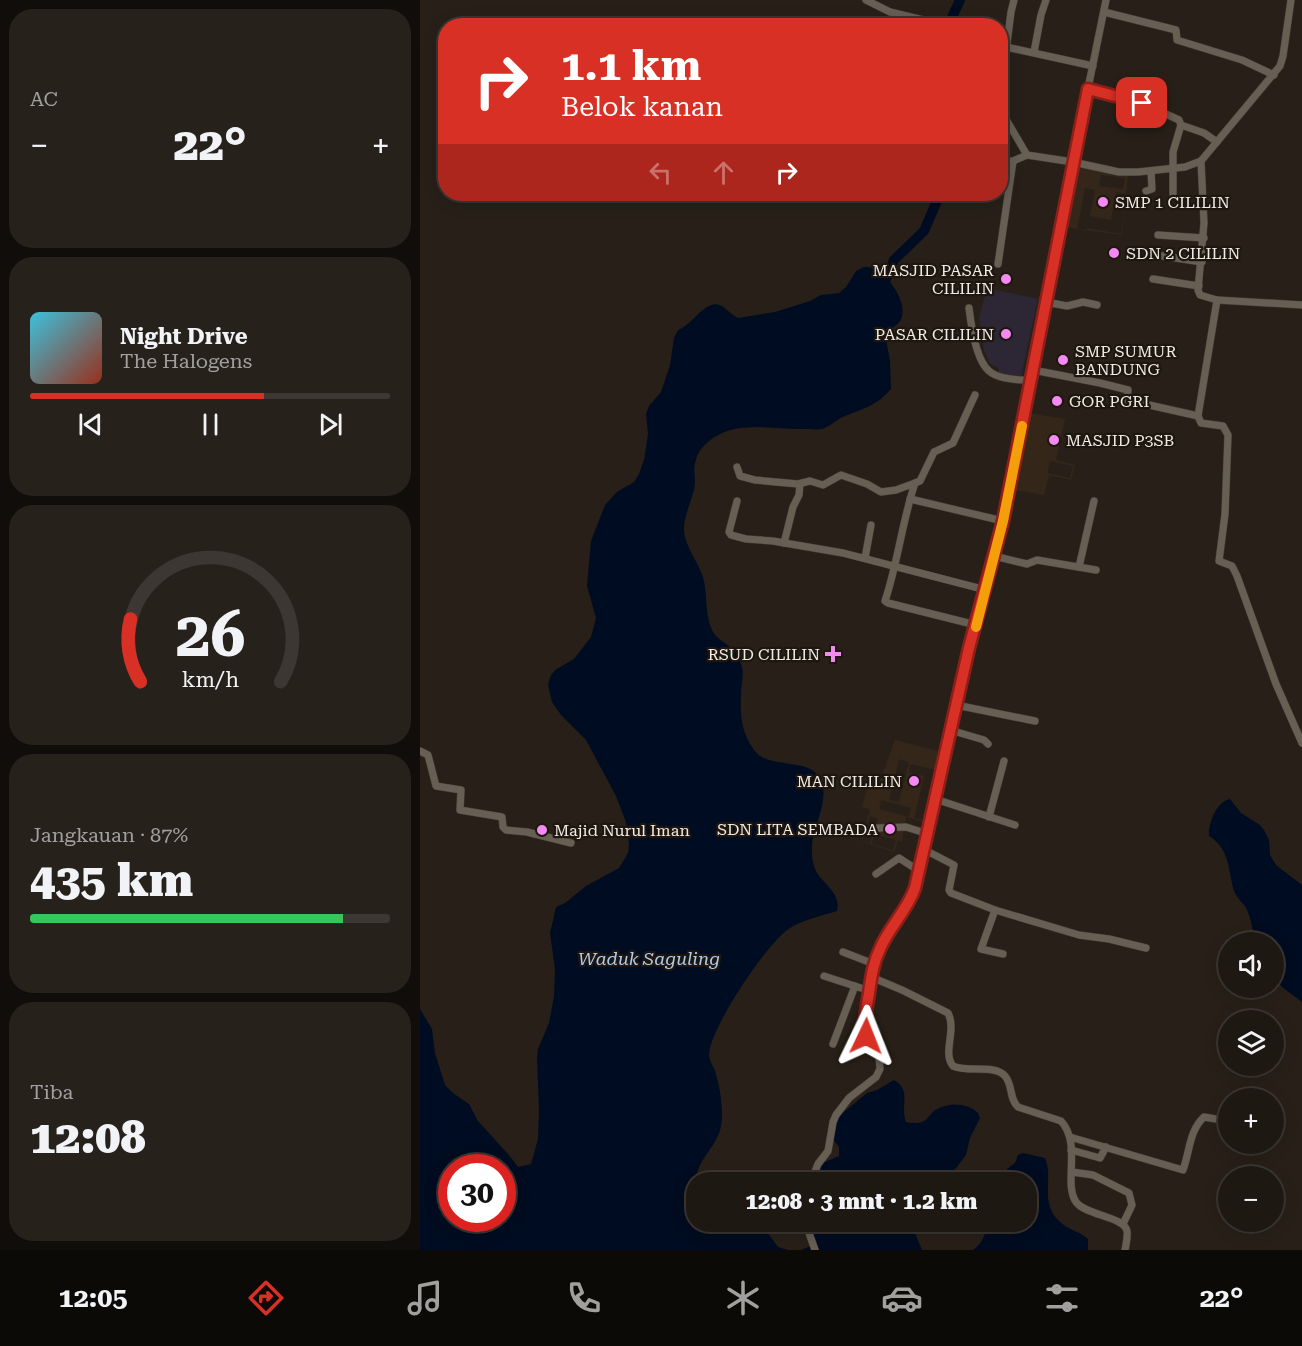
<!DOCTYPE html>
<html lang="id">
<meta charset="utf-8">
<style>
:root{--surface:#1e1812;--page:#26211b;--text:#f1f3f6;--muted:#a1a09f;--line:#3c3732;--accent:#d93025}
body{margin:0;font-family:"Roboto Serif",serif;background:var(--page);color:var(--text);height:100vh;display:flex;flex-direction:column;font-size:22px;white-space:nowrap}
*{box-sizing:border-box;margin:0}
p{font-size:20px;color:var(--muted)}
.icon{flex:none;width:33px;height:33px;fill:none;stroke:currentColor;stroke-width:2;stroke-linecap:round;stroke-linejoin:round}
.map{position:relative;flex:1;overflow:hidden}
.details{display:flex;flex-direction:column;gap:9px;padding:9px;background:#100d0a;width:420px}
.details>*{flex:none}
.hud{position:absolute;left:18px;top:18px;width:570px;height:183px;border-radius:24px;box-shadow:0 3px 15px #0003,0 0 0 2px var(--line);background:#d93025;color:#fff;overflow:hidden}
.buttons{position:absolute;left:798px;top:932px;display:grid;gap:12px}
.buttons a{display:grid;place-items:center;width:66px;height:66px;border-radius:50%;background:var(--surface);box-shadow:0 3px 15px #0003,0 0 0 2px var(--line);font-size:30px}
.speed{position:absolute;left:18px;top:1154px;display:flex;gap:12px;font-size:30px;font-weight:700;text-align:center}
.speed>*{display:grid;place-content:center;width:78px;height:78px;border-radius:50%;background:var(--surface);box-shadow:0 3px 15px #0003,0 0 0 2px var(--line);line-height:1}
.speed .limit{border:9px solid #d22;background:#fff;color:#111}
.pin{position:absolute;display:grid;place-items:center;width:51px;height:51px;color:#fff;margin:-26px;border-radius:12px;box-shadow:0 3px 9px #0006}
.me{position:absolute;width:66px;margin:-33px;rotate:2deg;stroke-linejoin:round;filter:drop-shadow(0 0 4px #0008)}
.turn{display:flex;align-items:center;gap:21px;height:126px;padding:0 24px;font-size:27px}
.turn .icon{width:78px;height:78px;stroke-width:2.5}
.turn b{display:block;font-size:42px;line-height:51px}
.lanes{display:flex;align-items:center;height:57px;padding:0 24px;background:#0003;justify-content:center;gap:30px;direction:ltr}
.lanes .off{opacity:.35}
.big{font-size:45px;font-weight:800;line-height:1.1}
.details .tile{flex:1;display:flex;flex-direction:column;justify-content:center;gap:9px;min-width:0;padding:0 21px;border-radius:24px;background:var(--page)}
.details .dial{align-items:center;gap:0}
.dial svg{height:156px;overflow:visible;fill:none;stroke:var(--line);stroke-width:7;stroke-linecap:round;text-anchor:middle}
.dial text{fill:var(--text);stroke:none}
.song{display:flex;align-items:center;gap:18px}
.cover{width:72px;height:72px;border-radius:9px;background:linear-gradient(135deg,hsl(190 70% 55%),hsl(10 70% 35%))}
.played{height:6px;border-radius:3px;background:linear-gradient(90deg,var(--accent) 65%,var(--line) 65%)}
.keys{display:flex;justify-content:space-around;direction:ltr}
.heat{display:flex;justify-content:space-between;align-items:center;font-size:33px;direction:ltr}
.charge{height:9px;border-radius:4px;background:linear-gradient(90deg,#34c759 87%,var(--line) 0)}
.trip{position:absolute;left:266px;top:1172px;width:351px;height:60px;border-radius:24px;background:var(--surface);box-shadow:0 3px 15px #0003,0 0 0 2px var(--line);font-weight:800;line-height:60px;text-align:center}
.menu{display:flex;height:96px;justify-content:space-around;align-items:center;background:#0c0a07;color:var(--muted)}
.menu .icon{width:42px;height:42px}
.menu .on{color:var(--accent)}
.menu b{font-size:27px;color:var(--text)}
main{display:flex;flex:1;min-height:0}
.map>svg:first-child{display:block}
</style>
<main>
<section class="details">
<div class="tile"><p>AC</p>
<div class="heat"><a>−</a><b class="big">22°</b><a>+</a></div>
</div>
<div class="tile">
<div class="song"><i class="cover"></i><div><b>Night Drive</b><p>The Halogens</p></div></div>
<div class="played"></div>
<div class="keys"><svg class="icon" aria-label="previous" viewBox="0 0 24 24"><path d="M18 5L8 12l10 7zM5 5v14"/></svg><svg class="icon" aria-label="pause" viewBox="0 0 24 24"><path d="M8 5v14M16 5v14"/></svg><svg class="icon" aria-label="next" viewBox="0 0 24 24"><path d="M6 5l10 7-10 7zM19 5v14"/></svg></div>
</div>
<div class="tile dial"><svg viewBox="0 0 100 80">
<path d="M14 69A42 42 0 1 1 86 69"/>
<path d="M14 69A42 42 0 0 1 9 37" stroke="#d93025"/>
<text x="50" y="56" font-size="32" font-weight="700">26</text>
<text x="50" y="72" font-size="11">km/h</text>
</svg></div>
<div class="tile"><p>Jangkauan · 87%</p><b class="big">435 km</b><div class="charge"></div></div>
<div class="tile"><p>Tiba</p><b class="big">12:08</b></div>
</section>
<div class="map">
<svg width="882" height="1250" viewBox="0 0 882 1250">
<rect width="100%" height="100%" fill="#282018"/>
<polygon fill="#2d2635" points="567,288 618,299 601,377 579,373 579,368 570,364 564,350 559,318"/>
<g fill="#34271a" fill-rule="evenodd">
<path d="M 655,164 L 708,175 L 702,235 L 643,227 ZM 681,175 L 705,178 L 703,189 L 679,186 ZM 665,188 L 675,190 L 670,216 L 691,220 L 696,192 L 707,194 L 701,234 L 667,228 L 666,231 L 657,229 Z"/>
<path d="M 608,413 L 645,419 L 636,460 L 655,465 L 651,480 L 629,475 L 624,495 L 595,490 ZM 630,461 L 653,466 L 650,478 L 627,473 Z"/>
<path d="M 475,740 L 522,752 L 505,822 L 486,817 L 482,842 L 478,840 L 474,852 L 441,841 L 450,809 L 442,807 L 447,789 L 448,785 L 458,787 ZM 479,759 L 489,762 L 479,802 L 469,800 ZM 490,764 L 515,770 L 503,820 L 494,818 L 504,776 L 489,772 ZM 461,800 L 491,808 L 489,817 L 459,809 ZM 450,816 L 458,819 L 450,843 L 442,841 ZM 454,834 L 476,840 L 473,850 L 452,844 Z"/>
</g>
<g fill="#000c21" fill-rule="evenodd">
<path d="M 444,267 C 447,267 451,267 454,268 C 469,275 490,305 480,321 C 477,326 469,329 465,334 L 470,361 L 471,389 C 453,409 444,407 421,418 C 415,421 409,427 402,429 C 396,430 389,429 384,429 C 347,430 309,417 282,448 C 279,452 277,455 276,460 C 273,468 275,475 275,482 C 274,498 263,515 264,531 C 265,546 278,562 283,577 C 288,594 284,612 292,630 C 299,645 316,642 322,667 C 324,676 321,685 321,694 C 320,716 321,731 334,750 C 348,770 387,757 399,777 C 413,800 390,827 392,852 C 392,859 393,866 397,873 C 406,886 421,894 417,911 C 401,916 378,921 366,931 C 344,948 291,1027 289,1054 C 289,1060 293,1066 295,1071 C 300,1087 304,1110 301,1126 C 298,1144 280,1158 277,1174 L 276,1221 L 339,1221 L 358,1247 L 368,1250 L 0,1250 L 0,1009 L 12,1029 L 15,1053 L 25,1085 L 33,1093 L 49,1104 L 58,1121 L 88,1154 L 98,1167 L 111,1164 L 118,1139 L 119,1111 L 117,1058 L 118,1049 L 129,1023 L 134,996 L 135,969 L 130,933 L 136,907 L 145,903 L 166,886 L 199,868 L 208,853 L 209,843 L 206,822 L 196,796 L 166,740 L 141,715 L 132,702 L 128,685 L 130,677 L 135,670 L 154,659 L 171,637 L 176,618 L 167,586 L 171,541 L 185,505 L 197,492 L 214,482 L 219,474 L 224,460 L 228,434 L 226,414 L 229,406 L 241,392 L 250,365 L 254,338 L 258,330 C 274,324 286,297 302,306 C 308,310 312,315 318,318 L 355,312 L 390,301 L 401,295 L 419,293 L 426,287 L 436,271 ZM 32,1167 L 82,1167 L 82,1218 L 32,1218 Z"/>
<path d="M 810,799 L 821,813 L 840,825 L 844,830 L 849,840 L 850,855 L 856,865 L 882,885 L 882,1002 L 862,987 L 854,977 L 854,942 L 837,942 C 832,931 832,921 827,910 C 824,903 817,899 814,891 C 808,870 810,849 789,836 C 788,824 796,802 810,799 Z"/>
<path d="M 474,1080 C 492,1090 480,1105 486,1122 C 492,1123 499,1124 504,1121 C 508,1119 510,1114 514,1111 C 527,1102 547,1102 558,1113 L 560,1118 L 550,1138 L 546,1155 L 525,1182 L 394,1182 L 403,1163 L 419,1156 L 419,1147 L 412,1138 L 419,1116 L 447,1093 L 457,1090 Z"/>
<path d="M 603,1153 L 625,1158 C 634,1179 619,1202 639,1221 C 648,1230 659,1231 668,1239 L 668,1250 L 553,1250 C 563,1243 566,1233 568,1221 L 606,1221 L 606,1182 L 580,1182 L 587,1169 L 595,1163 L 598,1155 Z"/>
<polygon points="392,1221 494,1221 495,1233 502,1250 381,1250 391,1246 394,1241"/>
</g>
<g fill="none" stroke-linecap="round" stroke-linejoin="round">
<g stroke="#000c21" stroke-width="10">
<polyline points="534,26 533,15 540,0"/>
<polyline points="461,291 474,260 504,231 520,194"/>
</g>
<defs>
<g id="minor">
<polyline points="446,0 470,12 499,19 503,20 505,26"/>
<polyline points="594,0 591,12 581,90 582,105 587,121 607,155"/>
<polyline points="684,12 756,30 757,40 822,60 854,75"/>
<polyline points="586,47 673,66"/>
<polyline points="614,52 621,15 626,0"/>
<polyline points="668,89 722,103 759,120 761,125 784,133 797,142"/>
<polyline points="781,161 784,223 778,290 780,295 797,300 882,305"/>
<polyline points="580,162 593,161 607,155 653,162 699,172 718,172 765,167 781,161 860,66 863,56 871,0"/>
<polyline points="726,191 732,189 731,171"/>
<polyline points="753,194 753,152 761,125"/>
<polyline points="738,235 784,238"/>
<polyline points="736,255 782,262"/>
<polyline points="578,264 593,161"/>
<polyline points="733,279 779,286"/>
<polyline points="797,300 778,416 781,423 803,426 808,435 805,514 799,561 812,566 817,576 856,684 882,743"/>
<polyline points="626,302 647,306 663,302 677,305"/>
<path d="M 549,308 C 551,325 556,360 569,371 C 579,380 598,379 611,381"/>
<polyline points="613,370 680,383 708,390 707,400 778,416"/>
<path d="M 555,395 L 533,443 L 514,452 L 500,481 L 495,483 C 482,522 478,562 465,601 L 468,603 L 556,625"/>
<polyline points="317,467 320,476 335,480 378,484 390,481 403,485 421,475 447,484 461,492 476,490 495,483"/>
<polyline points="490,499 583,521"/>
<polyline points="317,501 309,532 311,535 326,539 353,541 423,553 566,590"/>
<polyline points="364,543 373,507 379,495 380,484"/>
<polyline points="574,556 607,564 617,560 676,570"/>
<polyline points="445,558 451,525"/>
<polyline points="659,567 674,501"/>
<polyline points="536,705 615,721"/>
<polyline points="530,730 564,740 568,744"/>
<polyline points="0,751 8,755 16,786 41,790 40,810 82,817 83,827 86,830 107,832 151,843"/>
<polyline points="515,799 595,825"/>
<polyline points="569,817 584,761"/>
<polyline points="458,828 486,827 508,834"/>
<polyline points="505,850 534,865 529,890 531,893 575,910 561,949 583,954"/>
<polyline points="456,874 479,858 499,871"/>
<polyline points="575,910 659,935 689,939 726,948"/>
<polyline points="423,952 454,964"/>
<polyline points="404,976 450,991"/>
<path d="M 451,977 L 482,990 L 528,1013 C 537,1030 522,1053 533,1066 C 547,1073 575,1064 585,1076 C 593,1085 589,1099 598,1107 L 641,1121 C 662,1144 643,1183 656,1202 C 665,1215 705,1217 707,1231 C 708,1237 706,1244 705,1250"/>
<polyline points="413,1044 435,986"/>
<path d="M 650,1137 L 763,1170 C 770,1151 769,1131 784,1117 L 802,1120"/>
<polyline points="651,1150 680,1158 686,1147"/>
<polyline points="652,1172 673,1175 709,1193 712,1205 703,1224"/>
<polyline points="391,1182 398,1164 408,1151 413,1122 416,1115 429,1098 456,1077 460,1069 459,1056 448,1040 445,1028 451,977 460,948 492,897 505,850 525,749 583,521 653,162 686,0"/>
<polyline points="388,1221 388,1230 395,1250"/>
</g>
</defs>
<use href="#minor" stroke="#423c36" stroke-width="8"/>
<use href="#minor" stroke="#675e54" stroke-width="7"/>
</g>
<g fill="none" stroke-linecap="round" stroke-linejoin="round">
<defs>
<path id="route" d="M 446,1036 C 444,1023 446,1011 448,999 C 451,981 452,965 460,949 C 469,927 487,911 495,888 L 549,648 L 583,521 L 668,89 L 722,103"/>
</defs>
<use href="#route" stroke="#8d1f18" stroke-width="15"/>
<use href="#route" stroke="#d93025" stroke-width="10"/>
<polyline stroke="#f59e0b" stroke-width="10" points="556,627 583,521 602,426"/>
</g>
<g fill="#f38af2" stroke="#1f170f" stroke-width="2">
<circle cx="683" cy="202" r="6"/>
<circle cx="694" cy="253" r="6"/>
<circle cx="586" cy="279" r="6"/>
<circle cx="586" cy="334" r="6"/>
<circle cx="643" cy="360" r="6"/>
<circle cx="637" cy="401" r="6"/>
<circle cx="634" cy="440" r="6"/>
<path d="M410 645h6v6h6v6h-6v6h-6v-6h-6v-6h6z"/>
<circle cx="494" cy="781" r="6"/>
<circle cx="470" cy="829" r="6"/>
<circle cx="122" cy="830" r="6"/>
</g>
<g text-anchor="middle" stroke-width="4.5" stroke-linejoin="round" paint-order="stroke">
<g font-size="16" fill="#f0ebe5" stroke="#1f170f" text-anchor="start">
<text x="695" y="208">SMP 1 CILILIN</text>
<text x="706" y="259">SDN 2 CILILIN</text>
<text x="574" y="276" text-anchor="end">MASJID PASAR<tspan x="574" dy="18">CILILIN</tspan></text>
<text x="574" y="340" text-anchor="end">PASAR CILILIN</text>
<text x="655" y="357">SMP SUMUR<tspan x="655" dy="18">BANDUNG</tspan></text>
<text x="649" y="407">GOR PGRI</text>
<text x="646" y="446">MASJID P3SB</text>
<text x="400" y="660" text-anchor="end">RSUD CILILIN</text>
<text x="482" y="787" text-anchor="end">MAN CILILIN</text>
<text x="458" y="835" text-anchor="end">SDN LITA SEMBADA</text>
<text x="134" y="836">Majid Nurul Iman</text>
</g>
<g font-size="18" font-style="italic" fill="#adcdf2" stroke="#1f170f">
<text x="229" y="965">Waduk Saguling</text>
</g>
</g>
</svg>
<div class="buttons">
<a><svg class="icon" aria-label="sound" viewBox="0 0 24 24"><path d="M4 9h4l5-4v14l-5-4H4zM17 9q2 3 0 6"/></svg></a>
<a><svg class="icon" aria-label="layers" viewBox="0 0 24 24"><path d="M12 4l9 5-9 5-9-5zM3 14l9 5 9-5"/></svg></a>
<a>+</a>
<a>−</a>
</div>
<div class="speed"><div class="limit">30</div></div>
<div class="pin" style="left:722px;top:103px;background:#d93025"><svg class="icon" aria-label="arrive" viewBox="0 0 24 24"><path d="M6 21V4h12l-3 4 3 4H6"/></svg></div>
<svg class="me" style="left:446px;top:1036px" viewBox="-20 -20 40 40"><path d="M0-17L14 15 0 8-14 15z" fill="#d93025" stroke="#fff" stroke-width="4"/></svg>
<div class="trip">12:08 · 3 mnt · 1.2 km</div>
<div class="hud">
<div class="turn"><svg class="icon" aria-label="right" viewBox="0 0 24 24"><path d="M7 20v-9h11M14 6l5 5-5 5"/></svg><div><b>1.1 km</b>Belok kanan</div></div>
<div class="lanes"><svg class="icon off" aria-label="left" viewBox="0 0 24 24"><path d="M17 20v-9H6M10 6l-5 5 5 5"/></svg><svg class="icon off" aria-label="ahead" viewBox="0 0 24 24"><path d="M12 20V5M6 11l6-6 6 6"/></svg><svg class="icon" aria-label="right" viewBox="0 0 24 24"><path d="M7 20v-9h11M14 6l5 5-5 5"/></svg></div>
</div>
</div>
</main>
<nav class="menu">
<b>12:05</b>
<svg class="icon on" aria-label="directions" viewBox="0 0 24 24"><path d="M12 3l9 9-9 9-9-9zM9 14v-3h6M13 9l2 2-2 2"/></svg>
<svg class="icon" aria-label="music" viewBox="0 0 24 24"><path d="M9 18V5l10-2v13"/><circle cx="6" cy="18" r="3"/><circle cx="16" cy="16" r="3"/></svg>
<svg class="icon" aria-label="phone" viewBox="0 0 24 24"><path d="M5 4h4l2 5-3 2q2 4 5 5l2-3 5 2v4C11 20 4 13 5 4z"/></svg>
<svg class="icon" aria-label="climate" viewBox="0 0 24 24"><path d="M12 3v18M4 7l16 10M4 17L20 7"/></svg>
<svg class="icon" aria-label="car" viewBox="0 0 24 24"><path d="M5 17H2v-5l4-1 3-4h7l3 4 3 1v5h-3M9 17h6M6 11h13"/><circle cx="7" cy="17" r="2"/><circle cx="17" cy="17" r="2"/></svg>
<svg class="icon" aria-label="filters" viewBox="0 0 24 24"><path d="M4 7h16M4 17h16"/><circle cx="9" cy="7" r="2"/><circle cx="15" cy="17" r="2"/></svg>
<b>22°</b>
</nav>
